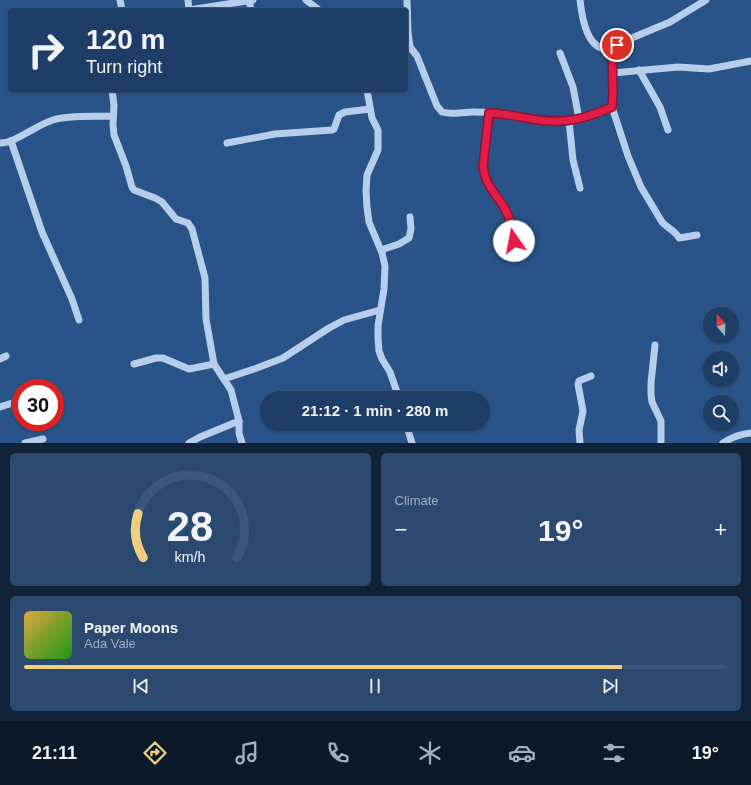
<!DOCTYPE html>
<meta charset="utf-8">
<style>
:root{--surface:#1f3e67;--page:#2c4970;--text:#f1f3f6;--muted:#a1aec0;--line:#3c577b;--accent:#efcf7e}
body{margin:0;font-family:Helvetica,sans-serif;background:var(--page);color:var(--text);height:100vh;display:flex;flex-direction:column;font-size:15px;white-space:nowrap}
*{box-sizing:border-box;margin:0}
p{font-size:13px;color:var(--muted)}
.icon{flex:none;width:22px;height:22px;fill:none;stroke:currentColor;stroke-width:2;stroke-linecap:round;stroke-linejoin:round}
.map{position:relative;height:443px;overflow:hidden}
.side{display:flex;flex-direction:column;gap:10px;padding:10px;background:#112239;flex:1}
.side>*{flex:none}
.guide{position:absolute;left:8px;top:8px;width:400px;height:84px;border-radius:4px;box-shadow:0 1px 3px #0004,0 0 0 1px var(--line);background:#1f3e67;color:var(--text);overflow:hidden}
.needle{width:26px;rotate:340deg}
.fabs{position:absolute;left:703px;top:307px;display:grid;gap:8px}
.fabs a{display:grid;place-items:center;width:36px;height:36px;border-radius:50%;background:var(--surface);box-shadow:0 1px 3px #0004,0 0 0 1px var(--line);font-size:20px}
.speed{position:absolute;left:12px;top:379px;display:flex;gap:8px;font-size:20px;font-weight:700;text-align:center}
.speed>*{display:grid;place-content:center;width:52px;height:52px;border-radius:50%;background:var(--surface);box-shadow:0 1px 3px #0004,0 0 0 1px var(--line);line-height:1}
.speed .limit{border:6px solid #d22;background:#fff;color:#111}
.pin{position:absolute;display:grid;place-items:center;width:34px;height:34px;color:#fff;margin:-17px;border:2px solid #fff;border-radius:50%;box-shadow:0 1px 4px #0007}
.me{position:absolute;width:44px;margin:-22px;rotate:348deg;stroke-linejoin:round;filter:drop-shadow(0 0 3px #0008)}
.turn{display:flex;align-items:center;gap:14px;height:84px;padding:0 12px;font-size:18px}
.turn .icon{width:52px;height:52px;stroke-width:2.5}
.turn b{display:block;font-size:28px;line-height:34px}
.big{font-size:30px;font-weight:700;line-height:1.1}
.side .card{flex:1;display:flex;flex-direction:column;justify-content:center;gap:6px;min-width:0;padding:0 14px;border-radius:6px;background:var(--page)}
.side .dial{align-items:center;gap:0}
.dial svg{height:104px;overflow:visible;fill:none;stroke:var(--line);stroke-width:7;stroke-linecap:round;text-anchor:middle}
.dial text{fill:var(--text);stroke:none}
.song{display:flex;align-items:center;gap:12px}
.cover{width:48px;height:48px;border-radius:6px;background:linear-gradient(135deg,hsl(40 70% 55%),hsl(120 70% 35%))}
.played{height:4px;border-radius:2px;background:linear-gradient(90deg,var(--accent) 85%,var(--line) 85%)}
.keys{display:flex;justify-content:space-around;direction:ltr}
.heat{display:flex;justify-content:space-between;align-items:center;font-size:22px;direction:ltr}
.side .tiles{flex:1;display:grid;gap:10px;grid-template-columns:1fr 1fr}
.card:last-child{grid-column:span 2}
.trip{position:absolute;left:260px;top:391px;width:230px;height:40px;border-radius:20px;background:var(--surface);box-shadow:0 1px 3px #0004,0 0 0 1px var(--line);font-weight:700;line-height:40px;text-align:center}
.tab-bar{display:flex;height:64px;justify-content:space-around;align-items:center;background:#0c1929;color:var(--muted)}
.tab-bar .icon{width:28px;height:28px}
.tab-bar .selected{color:var(--accent)}
.tab-bar b{font-size:18px;color:var(--text)}
.map>svg:first-child{display:block}
</style>
<div class="map">
<svg width="751" height="443" viewBox="0 0 751 443">
<rect width="100%" height="100%" fill="#295389"/>
<g fill="none" stroke-linecap="round" stroke-linejoin="round">
<g stroke="#b7cde9" stroke-width="7">
<polyline points="120,0 122,10"/>
<polyline points="188,0 189,10"/>
<polyline points="249,0 251,10"/>
<polyline points="306,0 319,10"/>
<polyline points="407,0 408,32 410,47"/>
<path d="M 580,0 C 582,18 587,53 612,49"/>
<polyline points="189,10 253,0"/>
<path d="M 410,47 L 417,56 L 437,106 L 442,112 C 452,115 462,112 473,112 C 480,112 487,112 494,113 C 510,114 525,119 540,120 C 568,123 586,118 612,107"/>
<polyline points="560,53 573,87 579,119"/>
<polyline points="639,70 660,107 668,130"/>
<polyline points="613,73 678,67 709,69 751,61"/>
<polyline points="112,90 114,105 113,125 114,135 126,166 132,187 134,190 155,198 162,202 176,219 188,223 192,229 205,278 206,319 214,364 231,390 239,421 239,433 242,443"/>
<polyline points="367,90 372,118 378,130 378,150 367,175 366,191 367,207 369,222 382,253 385,266 384,289 378,326 378,338 379,351 382,359 390,372 399,398"/>
<path d="M 489,113 L 483,166 C 485,186 497,195 506,211 C 510,220 511,231 514,241"/>
<polyline points="569,121 573,160 580,188"/>
<polyline points="11,141 42,232 72,299 79,320"/>
<path d="M 0,143 C 16,143 36,125 53,120 C 69,115 96,117 112,116"/>
<polyline points="227,143 275,134 332,130 334,129 339,115 345,112 370,109"/>
<path d="M 697,235 L 679,238 C 675,230 667,228 662,222 L 641,187 L 628,156 L 612,107 L 613,93 L 612,49 L 627,40 L 670,22 L 706,0"/>
<polyline points="381,250 399,244 409,238 411,229 410,217"/>
<polyline points="655,345 651,383 651,394 652,402 661,421 661,443"/>
<polyline points="0,359 6,356"/>
<polyline points="134,364 156,358 163,358 189,369 214,364"/>
<polyline points="224,379 257,368 283,358 329,328 344,320 380,310"/>
<polyline points="0,407 19,401"/>
<polyline points="406,424 412,443"/>
<polyline points="25,443 43,439"/>
<polyline points="189,443 200,437 239,421"/>
<polyline points="580,443 579,430 583,411 578,384 579,381 591,376"/>
<path d="M 723,443 C 732,437 741,434 751,433"/>
</g>
</g>
<g fill="none" stroke-linecap="round" stroke-linejoin="round">
<defs>
<path id="route" d="M 514,241 C 512,231 511,220 506,211 C 497,194 485,186 483,166 L 489,113 C 506,113 522,118 539,120 C 567,124 586,118 612,107 L 613,92 L 612,49 L 617,45"/>
</defs>
<use href="#route" stroke="#92132f" stroke-width="10"/>
<use href="#route" stroke="#e11d48" stroke-width="7"/>
</g>
</svg>
<div class="fabs">
<a><svg class="needle" viewBox="-14 -14 28 28"><path d="M0-13l5 13h-10z" fill="#e53935"/><path d="M0 13l5-13h-10z" fill="#a1aec0"/></svg></a>
<a><svg class="icon" aria-label="sound" viewBox="0 0 24 24"><path d="M4 9h4l5-4v14l-5-4H4zM17 9q2 3 0 6"/></svg></a>
<a><svg class="icon" aria-label="search" viewBox="0 0 24 24"><circle cx="10" cy="10" r="6"/><path d="M15 15l6 6"/></svg></a>
</div>
<div class="speed"><div class="limit">30</div></div>
<div class="pin" style="left:617px;top:45px;background:#d93025"><svg class="icon" aria-label="arrive" viewBox="0 0 24 24"><path d="M6 21V4h12l-3 4 3 4H6"/></svg></div>
<svg class="me" style="left:514px;top:241px" viewBox="-20 -20 40 40"><circle r="19" fill="#fff"/><path d="M0-13L10 11 0 6-10 11z" fill="#e11d48"/></svg>
<div class="trip">21:12 · 1 min · 280 m</div>
<div class="guide">
<div class="turn"><svg class="icon" aria-label="right" viewBox="0 0 24 24"><path d="M7 20v-9h11M14 6l5 5-5 5"/></svg><div><b>120 m</b>Turn right</div></div>
</div>
</div>
<section class="side">
<div class="tiles">
<div class="card dial"><svg viewBox="0 0 100 80">
<path d="M14 69A42 42 0 1 1 86 69"/>
<path d="M14 69A42 42 0 0 1 10 35" stroke="#efcf7e"/>
<text x="50" y="56" font-size="32" font-weight="700">28</text>
<text x="50" y="72" font-size="11">km/h</text>
</svg></div>
<div class="card"><p>Climate</p>
<div class="heat"><a>−</a><b class="big">19°</b><a>+</a></div>
</div>
<div class="card">
<div class="song"><i class="cover"></i><div><b>Paper Moons</b><p>Ada Vale</p></div></div>
<div class="played"></div>
<div class="keys"><svg class="icon" aria-label="previous" viewBox="0 0 24 24"><path d="M18 5L8 12l10 7zM5 5v14"/></svg><svg class="icon" aria-label="pause" viewBox="0 0 24 24"><path d="M8 5v14M16 5v14"/></svg><svg class="icon" aria-label="next" viewBox="0 0 24 24"><path d="M6 5l10 7-10 7zM19 5v14"/></svg></div>
</div>
</div>
</section>
<nav class="tab-bar">
<b>21:11</b>
<svg class="icon selected" aria-label="directions" viewBox="0 0 24 24"><path d="M12 3l9 9-9 9-9-9zM9 14v-3h6M13 9l2 2-2 2"/></svg>
<svg class="icon" aria-label="music" viewBox="0 0 24 24"><path d="M9 18V5l10-2v13"/><circle cx="6" cy="18" r="3"/><circle cx="16" cy="16" r="3"/></svg>
<svg class="icon" aria-label="phone" viewBox="0 0 24 24"><path d="M5 4h4l2 5-3 2q2 4 5 5l2-3 5 2v4C11 20 4 13 5 4z"/></svg>
<svg class="icon" aria-label="climate" viewBox="0 0 24 24"><path d="M12 3v18M4 7l16 10M4 17L20 7"/></svg>
<svg class="icon" aria-label="car" viewBox="0 0 24 24"><path d="M5 17H2v-5l4-1 3-4h7l3 4 3 1v5h-3M9 17h6M6 11h13"/><circle cx="7" cy="17" r="2"/><circle cx="17" cy="17" r="2"/></svg>
<svg class="icon" aria-label="filters" viewBox="0 0 24 24"><path d="M4 7h16M4 17h16"/><circle cx="9" cy="7" r="2"/><circle cx="15" cy="17" r="2"/></svg>
<b>19°</b>
</nav>
